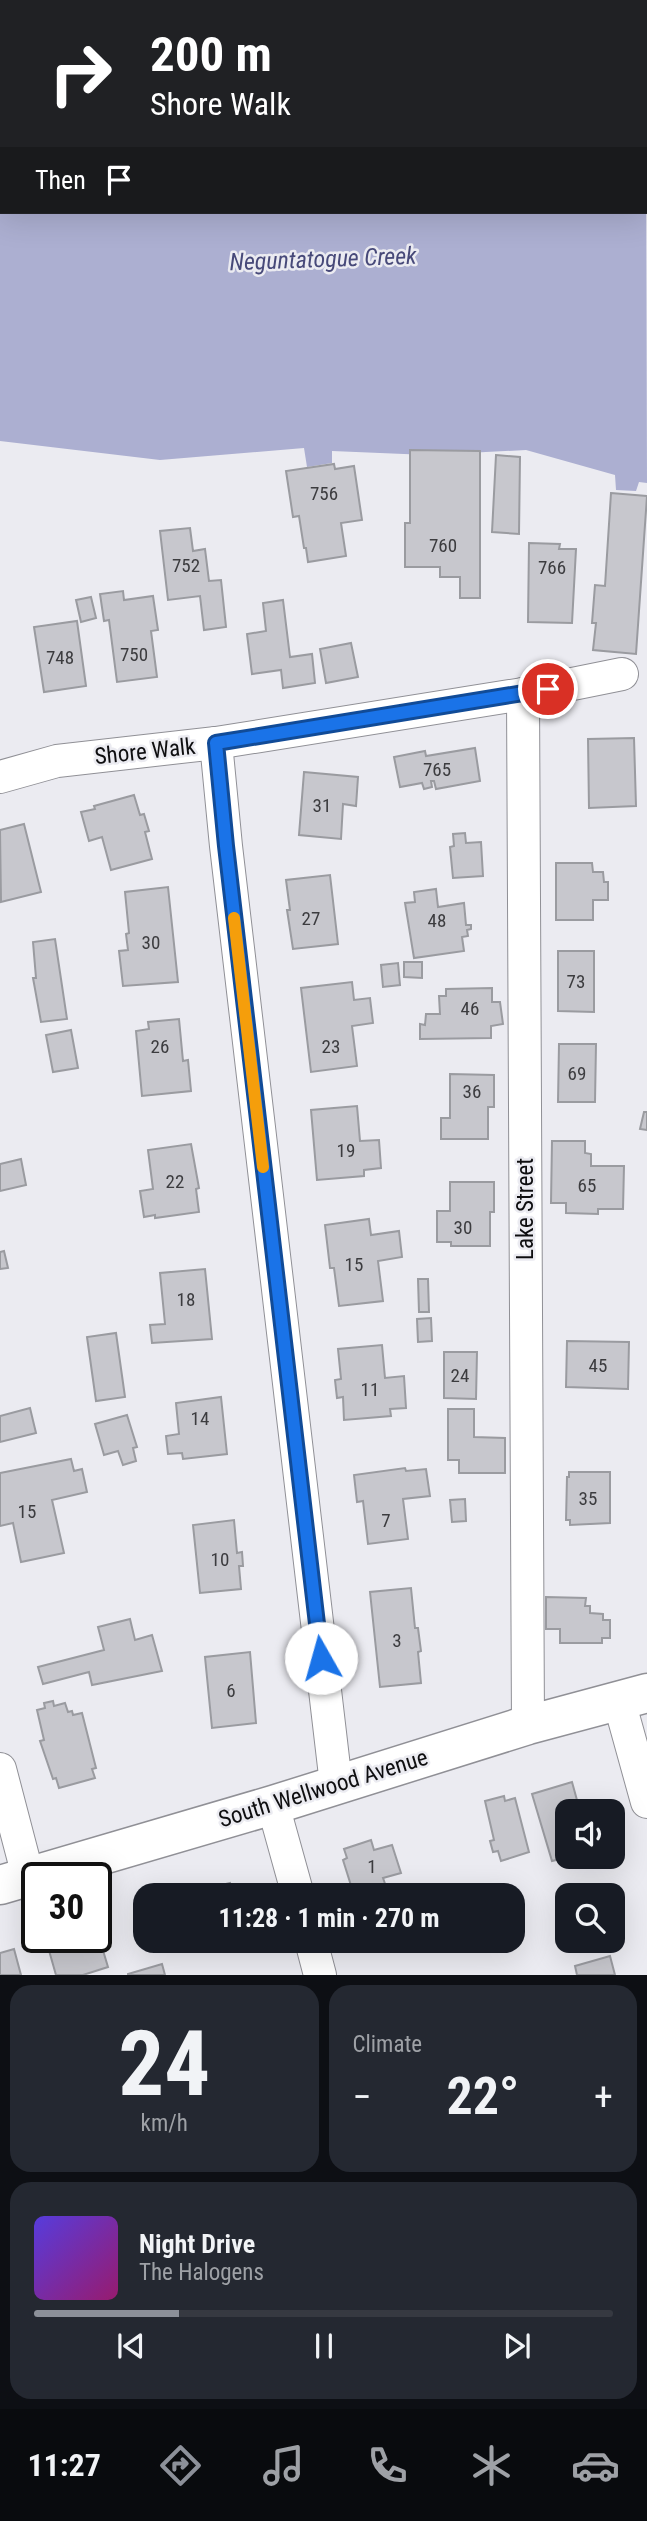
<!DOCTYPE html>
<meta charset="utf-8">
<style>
:root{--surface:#171b24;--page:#242831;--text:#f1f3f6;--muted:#9ea1a6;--line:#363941;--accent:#8c9099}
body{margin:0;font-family:"Roboto Condensed",sans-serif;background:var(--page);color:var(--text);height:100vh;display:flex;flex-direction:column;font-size:26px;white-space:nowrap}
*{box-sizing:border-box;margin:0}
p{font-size:23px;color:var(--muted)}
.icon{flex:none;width:38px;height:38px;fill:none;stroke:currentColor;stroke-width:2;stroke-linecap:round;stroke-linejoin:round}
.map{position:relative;height:1975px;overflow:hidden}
.panel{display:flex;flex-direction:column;gap:10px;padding:10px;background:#0d0f14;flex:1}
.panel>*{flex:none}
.banner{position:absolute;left:0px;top:0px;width:648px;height:214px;box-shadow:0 7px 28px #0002;background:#202124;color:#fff;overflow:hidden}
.buttons{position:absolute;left:555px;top:1799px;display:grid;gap:14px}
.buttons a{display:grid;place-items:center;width:70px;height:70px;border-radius:14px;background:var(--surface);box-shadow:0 7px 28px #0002;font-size:35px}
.speed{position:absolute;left:21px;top:1862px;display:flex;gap:14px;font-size:35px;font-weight:700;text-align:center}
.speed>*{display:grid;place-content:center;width:91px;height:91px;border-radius:50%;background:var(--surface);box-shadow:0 7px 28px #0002;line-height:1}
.speed .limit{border:4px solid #111;border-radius:10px;background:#fff;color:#111}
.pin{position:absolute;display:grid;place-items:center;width:60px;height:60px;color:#fff;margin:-30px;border:4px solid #fff;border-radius:50%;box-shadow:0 2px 7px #0007}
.me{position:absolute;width:77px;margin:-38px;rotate:353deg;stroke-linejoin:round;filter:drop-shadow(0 0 5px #0008)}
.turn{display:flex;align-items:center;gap:24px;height:147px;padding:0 35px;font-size:32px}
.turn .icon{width:91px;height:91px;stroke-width:2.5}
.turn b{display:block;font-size:49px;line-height:60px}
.then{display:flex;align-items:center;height:66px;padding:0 35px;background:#0003;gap:14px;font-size:26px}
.big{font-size:52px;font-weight:700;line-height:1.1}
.panel .widget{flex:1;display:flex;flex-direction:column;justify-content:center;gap:10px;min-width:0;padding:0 24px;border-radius:21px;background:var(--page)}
.panel .dial{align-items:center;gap:0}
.dial b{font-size:91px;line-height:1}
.song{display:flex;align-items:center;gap:21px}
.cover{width:84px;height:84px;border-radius:10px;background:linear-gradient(135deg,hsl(250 70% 55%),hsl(320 70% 35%))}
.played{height:7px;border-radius:4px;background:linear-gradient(90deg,var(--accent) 25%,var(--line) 25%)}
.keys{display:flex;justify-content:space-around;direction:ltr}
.heat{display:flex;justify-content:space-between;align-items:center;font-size:38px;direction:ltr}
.panel .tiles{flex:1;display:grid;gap:10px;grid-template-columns:1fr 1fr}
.widget:last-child{grid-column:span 2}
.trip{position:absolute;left:133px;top:1883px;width:392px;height:70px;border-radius:21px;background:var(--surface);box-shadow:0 7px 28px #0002;font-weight:700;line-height:70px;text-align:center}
.tab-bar{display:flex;height:112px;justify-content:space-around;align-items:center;background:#090b0e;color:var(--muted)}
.tab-bar .icon{width:49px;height:49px}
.tab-bar .selected{color:var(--accent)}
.tab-bar b{font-size:32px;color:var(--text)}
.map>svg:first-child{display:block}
</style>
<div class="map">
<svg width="647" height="1975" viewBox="0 0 647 1975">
<rect width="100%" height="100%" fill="#ebebf1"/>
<polygon fill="#acafd1" points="646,143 647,483 639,482 636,491 616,490 615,475 526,450 428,455 332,451 332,463 307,467 304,448 160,460 0,441 0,178 2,178 2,212 646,212"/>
<g fill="#c7c7cd" stroke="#9a9ba0" stroke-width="2">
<polygon points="0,90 2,90 0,134"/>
<polygon points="410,450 480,451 480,598 460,598 460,577 440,577 440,567 405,567 405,523 410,523"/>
<polygon points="496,455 520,457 519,534 492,532"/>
<polygon points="334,464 335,469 354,466 362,520 341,523 346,556 308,562 306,548 304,548 299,516 293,517 286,471"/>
<polygon points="611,493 647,496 636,654 593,650 596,623 592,623 595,585 605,586"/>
<polygon points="190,528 193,551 205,549 209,581 221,580 226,627 204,630 200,596 168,600 160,531"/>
<polygon points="529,543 560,544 559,549 576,549 572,623 528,622"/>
<polygon points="123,591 124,600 153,596 158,630 151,631 157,677 117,682 109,620 104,621 100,594"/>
<polygon points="91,597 96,618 81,622 76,600"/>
<polygon points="283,600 290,657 312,654 315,683 283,688 281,670 252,674 247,634 266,631 263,603"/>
<polygon points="77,621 86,686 44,692 34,627"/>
<polygon points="351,643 358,677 326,683 320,649"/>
<polygon points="634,738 636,806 589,808 588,739"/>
<polygon points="475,748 480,781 436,789 434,781 431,781 432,787 424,789 422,783 400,787 394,757 425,751 426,756"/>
<polygon points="304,772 358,777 356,806 343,804 341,839 299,835"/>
<polygon points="134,795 140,815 144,814 149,831 145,832 152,859 111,870 102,837 89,841 81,812 95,809 94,806"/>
<polygon points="24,824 41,892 1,902 0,830"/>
<polygon points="465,833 466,843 481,842 483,876 453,878 450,847 454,846 453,834"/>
<polygon points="556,863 592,863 593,872 603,872 604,882 608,882 608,900 593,900 593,920 556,920"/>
<polygon points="330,875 338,944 293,949 287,910 290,910 286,880"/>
<polygon points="168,887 178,982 123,986 119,951 128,950 126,934 129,933 125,892"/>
<polygon points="436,889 438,907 464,903 466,925 471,925 471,929 467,930 468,936 462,937 464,951 414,958 405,903 415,902 414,892"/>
<polygon points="55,939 67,1019 41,1022 33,978 36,978 33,942"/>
<polygon points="558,951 594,951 594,1012 558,1011"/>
<polygon points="404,962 422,962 422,978 404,977"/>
<polygon points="398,963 400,985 383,987 381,965"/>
<polygon points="352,982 354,1000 370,998 373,1023 352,1026 357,1066 311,1072 301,988"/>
<polygon points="492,988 492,1002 500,1002 503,1024 491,1026 491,1038 420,1039 420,1024 425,1025 426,1014 440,1014 439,996 446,996 446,989"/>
<polygon points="179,1019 183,1061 188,1060 191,1091 142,1096 136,1031 149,1029 148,1022"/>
<polygon points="71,1030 78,1068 53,1072 46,1035"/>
<polygon points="559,1044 596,1044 595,1102 558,1102"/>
<polygon points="450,1074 494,1075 494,1107 488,1107 488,1139 441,1139 441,1118 450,1118"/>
<polygon points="357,1106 360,1141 379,1140 381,1168 364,1170 364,1176 317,1180 311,1110"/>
<polygon points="644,1112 647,1112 647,1130 640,1129"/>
<polygon points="552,1141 585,1141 585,1153 591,1154 591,1166 624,1166 623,1209 598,1209 598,1214 566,1213 566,1203 551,1203"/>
<polygon points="191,1144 199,1188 196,1189 199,1212 155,1218 155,1215 144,1217 140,1191 153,1189 148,1150"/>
<polygon points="21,1159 26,1185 0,1191 0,1164"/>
<polygon points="450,1182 494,1182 494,1212 490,1212 490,1246 451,1246 451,1242 437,1242 437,1211 450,1211"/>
<polygon points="369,1219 371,1235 399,1231 402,1257 378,1261 383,1301 339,1306 334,1268 330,1268 325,1225"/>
<polygon points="4,1251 8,1268 0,1269 0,1252"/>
<polygon points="205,1269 212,1339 152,1343 150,1325 165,1324 160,1273"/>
<polygon points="418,1279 428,1279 429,1312 419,1312"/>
<polygon points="431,1318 432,1341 418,1342 417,1319"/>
<polygon points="116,1333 125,1397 96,1401 87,1337"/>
<polygon points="567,1341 629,1342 628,1389 566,1387"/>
<polygon points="382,1345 385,1378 404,1376 406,1408 390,1409 391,1416 344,1420 343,1397 337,1398 335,1380 341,1379 338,1349"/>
<polygon points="444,1352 477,1352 476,1399 444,1398"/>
<polygon points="221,1397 227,1454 183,1459 182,1453 168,1454 166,1436 179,1434 176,1403"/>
<polygon points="30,1408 36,1433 0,1442 0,1416"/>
<polygon points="448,1409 474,1409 474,1437 505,1438 505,1473 459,1473 459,1460 448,1460"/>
<polygon points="127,1415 137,1447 133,1448 136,1461 123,1465 118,1451 104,1455 95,1424"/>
<polygon points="71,1459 74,1471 82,1469 87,1492 52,1500 64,1553 21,1562 13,1523 0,1526 0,1473"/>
<polygon points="405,1468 406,1471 426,1469 430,1496 403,1499 408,1539 368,1544 363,1501 357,1502 354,1475"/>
<polygon points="569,1472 610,1472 610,1523 570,1525 570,1520 566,1520 567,1477 569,1477"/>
<polygon points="465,1499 466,1521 452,1522 450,1500"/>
<polygon points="234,1520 237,1553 242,1552 243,1566 239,1566 241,1589 200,1593 193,1525"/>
<polygon points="411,1588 415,1628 418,1628 421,1651 418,1652 421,1683 380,1687 370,1592"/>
<polygon points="546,1597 586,1598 585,1606 590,1606 590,1613 603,1614 603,1620 610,1620 610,1638 602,1638 602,1643 560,1643 560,1629 546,1629"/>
<polygon points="130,1619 135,1640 152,1635 162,1671 92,1685 89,1672 43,1684 38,1667 104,1650 98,1627"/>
<polygon points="250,1652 256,1723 212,1728 205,1657"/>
<polygon points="53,1701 54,1706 65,1703 68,1712 72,1711 73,1715 82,1713 96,1768 92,1769 95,1778 59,1788 56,1778 53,1779 40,1741 44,1740 37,1710 45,1708 44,1703"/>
<polygon points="572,1782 580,1811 567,1811 567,1857 569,1857 552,1861 532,1794"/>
<polygon points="504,1796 505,1801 515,1798 529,1852 501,1861 498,1851 493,1852 490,1841 494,1840 485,1801"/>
<polygon points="371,1840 374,1850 392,1845 401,1873 383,1878 389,1895 354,1895 343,1860 347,1858 344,1849"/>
<polygon points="230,1883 232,1895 189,1895 188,1893"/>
<polygon points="96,1927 108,1967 83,1975 56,1975 48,1947 74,1939 74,1937 96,1937"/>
<polygon points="14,1949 21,1975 0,1975 0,1953"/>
<polygon points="610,1956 615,1975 577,1975 575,1966"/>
<polygon points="162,1964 165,1975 128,1975 128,1974"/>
</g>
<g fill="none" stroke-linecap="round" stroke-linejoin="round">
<defs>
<g id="minor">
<polyline points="523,694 528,1725"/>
<polyline points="216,743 226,846 336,1784"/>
<polyline points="0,777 57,761 216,743 523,694 622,674"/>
<polyline points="619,1701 647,1802"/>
<polyline points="0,1769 28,1876"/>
<polyline points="273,1805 298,1895"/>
<polyline points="311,1941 320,1975"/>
</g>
<polyline id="tertiary" points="0,1885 273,1805 528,1725 647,1693"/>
</defs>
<use href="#minor" stroke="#909096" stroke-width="34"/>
<use href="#tertiary" stroke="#909096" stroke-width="41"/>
<use href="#minor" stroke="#fff" stroke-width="32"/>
<use href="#tertiary" stroke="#fff" stroke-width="38"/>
</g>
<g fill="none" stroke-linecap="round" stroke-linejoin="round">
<defs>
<polyline id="route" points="321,1658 226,846 216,743 548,689"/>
</defs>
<use href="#route" stroke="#114b97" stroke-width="18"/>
<use href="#route" stroke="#1a73e8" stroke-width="12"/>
<polyline stroke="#f59e0b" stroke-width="12" points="234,918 263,1167"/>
</g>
<g text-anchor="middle" stroke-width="5" stroke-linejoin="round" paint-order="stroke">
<g font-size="19" fill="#3c3c3f">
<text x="324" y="500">756</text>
<text x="443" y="552">760</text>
<text x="186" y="572">752</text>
<text x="552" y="574">766</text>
<text x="134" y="661">750</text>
<text x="60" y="664">748</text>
<text x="437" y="776">765</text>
<text x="322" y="812">31</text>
<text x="311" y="925">27</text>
<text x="437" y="927">48</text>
<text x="151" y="949">30</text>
<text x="576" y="988">73</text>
<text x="470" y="1015">46</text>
<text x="160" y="1053">26</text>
<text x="331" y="1053">23</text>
<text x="577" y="1080">69</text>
<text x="472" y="1098">36</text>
<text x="346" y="1157">19</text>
<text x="175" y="1188">22</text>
<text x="587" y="1192">65</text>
<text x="463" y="1234">30</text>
<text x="354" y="1271">15</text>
<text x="186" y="1306">18</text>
<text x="598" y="1372">45</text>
<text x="460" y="1382">24</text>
<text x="370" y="1396">11</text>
<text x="200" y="1425">14</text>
<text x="588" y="1505">35</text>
<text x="27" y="1518">15</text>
<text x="386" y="1527">7</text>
<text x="220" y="1566">10</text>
<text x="397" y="1647">3</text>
<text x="231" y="1697">6</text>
<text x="372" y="1873">1</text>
</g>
<g font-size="23" fill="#0e0e10" stroke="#ebebf1">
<text transform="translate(145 751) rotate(-6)" y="8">Shore Walk</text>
<text transform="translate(525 1209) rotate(-90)" y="8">Lake Street</text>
<text transform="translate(323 1788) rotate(-17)" y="8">South Wellwood Avenue</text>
</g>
<g font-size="24" font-style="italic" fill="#474979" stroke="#ebebf1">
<text transform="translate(323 259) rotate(-2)" y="8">Neguntatogue Creek</text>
</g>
</g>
</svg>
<div class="buttons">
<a><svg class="icon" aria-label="sound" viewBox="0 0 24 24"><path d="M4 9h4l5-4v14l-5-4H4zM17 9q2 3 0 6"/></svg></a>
<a><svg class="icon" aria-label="search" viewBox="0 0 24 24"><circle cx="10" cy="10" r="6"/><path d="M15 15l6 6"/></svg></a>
</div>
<div class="speed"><div class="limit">30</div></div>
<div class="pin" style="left:548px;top:689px;background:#d93025"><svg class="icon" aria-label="arrive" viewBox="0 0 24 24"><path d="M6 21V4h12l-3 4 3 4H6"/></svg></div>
<svg class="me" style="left:321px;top:1658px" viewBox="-20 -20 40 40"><circle r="19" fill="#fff"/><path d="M0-13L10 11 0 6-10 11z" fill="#1a73e8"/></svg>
<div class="trip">11:28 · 1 min · 270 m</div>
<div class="banner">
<div class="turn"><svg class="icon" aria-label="right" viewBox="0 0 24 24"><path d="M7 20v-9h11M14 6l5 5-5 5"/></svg><div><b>200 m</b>Shore Walk</div></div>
<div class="then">Then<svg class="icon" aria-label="arrive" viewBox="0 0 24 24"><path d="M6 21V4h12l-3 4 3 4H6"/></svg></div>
</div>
</div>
<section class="panel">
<div class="tiles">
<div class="widget dial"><b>24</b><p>km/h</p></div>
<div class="widget"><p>Climate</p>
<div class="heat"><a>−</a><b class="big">22°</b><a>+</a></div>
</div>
<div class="widget">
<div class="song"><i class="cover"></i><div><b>Night Drive</b><p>The Halogens</p></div></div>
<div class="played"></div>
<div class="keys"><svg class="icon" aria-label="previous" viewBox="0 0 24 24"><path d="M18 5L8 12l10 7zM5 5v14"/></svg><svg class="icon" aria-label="pause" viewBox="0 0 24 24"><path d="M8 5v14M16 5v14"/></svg><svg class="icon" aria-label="next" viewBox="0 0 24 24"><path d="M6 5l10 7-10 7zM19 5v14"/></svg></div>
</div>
</div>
</section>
<nav class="tab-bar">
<b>11:27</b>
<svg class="icon selected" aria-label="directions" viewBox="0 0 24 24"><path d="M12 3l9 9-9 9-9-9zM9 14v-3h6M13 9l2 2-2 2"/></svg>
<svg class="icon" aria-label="music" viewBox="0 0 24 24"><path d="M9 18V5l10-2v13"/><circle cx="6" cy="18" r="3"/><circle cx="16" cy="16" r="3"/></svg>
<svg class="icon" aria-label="phone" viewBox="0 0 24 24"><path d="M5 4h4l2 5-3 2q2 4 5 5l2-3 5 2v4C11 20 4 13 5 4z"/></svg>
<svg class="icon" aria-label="climate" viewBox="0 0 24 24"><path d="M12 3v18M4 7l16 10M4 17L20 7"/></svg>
<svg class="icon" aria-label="car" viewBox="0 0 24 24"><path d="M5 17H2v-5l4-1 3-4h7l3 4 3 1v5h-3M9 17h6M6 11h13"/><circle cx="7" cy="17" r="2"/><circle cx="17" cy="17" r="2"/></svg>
</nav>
